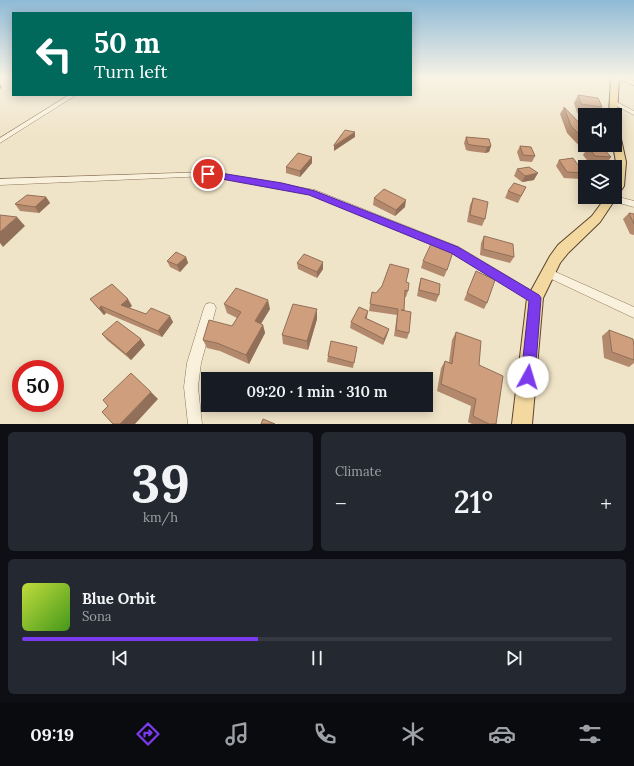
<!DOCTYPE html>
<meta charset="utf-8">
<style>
:root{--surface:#171b24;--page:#242831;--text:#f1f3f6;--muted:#9ea1a6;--line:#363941;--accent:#7c3aed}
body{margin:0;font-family:Lora,serif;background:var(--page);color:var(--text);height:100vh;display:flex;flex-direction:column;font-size:15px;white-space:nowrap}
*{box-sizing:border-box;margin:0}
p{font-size:13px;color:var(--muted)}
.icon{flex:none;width:22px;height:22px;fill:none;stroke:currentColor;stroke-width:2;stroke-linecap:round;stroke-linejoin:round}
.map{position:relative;height:424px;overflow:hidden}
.panel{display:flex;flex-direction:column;gap:8px;padding:8px;background:#0d0f14;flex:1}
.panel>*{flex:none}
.hud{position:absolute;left:12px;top:12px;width:400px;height:84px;border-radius:0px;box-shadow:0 2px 10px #0003;background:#00695c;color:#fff;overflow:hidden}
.controls{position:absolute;left:578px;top:108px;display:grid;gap:8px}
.controls a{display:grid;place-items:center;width:44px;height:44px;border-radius:0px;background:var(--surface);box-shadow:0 2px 10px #0003;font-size:20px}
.speed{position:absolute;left:12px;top:360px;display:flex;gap:8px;font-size:20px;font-weight:700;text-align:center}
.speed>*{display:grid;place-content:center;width:52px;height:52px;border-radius:50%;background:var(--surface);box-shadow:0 2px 10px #0003;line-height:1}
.speed .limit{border:6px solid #d22;background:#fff;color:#111}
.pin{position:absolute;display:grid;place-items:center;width:34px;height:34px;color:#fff;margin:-17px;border:2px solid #fff;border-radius:50%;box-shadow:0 1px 4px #0007}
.me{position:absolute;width:44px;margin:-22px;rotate:6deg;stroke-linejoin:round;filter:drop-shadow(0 0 3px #0008)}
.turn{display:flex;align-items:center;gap:14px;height:84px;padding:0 16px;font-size:18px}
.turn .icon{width:52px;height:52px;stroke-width:2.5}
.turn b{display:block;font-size:28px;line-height:34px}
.big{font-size:30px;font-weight:600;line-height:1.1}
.panel .tile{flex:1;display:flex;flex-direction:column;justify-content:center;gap:6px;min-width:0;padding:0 14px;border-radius:6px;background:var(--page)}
.panel .dial{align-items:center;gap:0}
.dial b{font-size:52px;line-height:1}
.song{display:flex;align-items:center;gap:12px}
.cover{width:48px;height:48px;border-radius:6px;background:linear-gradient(135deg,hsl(70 70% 55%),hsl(100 70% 35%))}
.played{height:4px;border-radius:2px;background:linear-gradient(90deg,var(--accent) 40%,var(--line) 40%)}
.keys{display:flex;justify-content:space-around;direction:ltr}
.heat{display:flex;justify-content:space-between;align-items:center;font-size:22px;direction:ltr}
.panel .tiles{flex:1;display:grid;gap:8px;grid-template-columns:1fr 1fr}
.tile:last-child{grid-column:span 2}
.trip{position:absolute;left:201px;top:372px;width:232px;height:40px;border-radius:0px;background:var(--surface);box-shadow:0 2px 10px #0003;font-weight:600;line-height:40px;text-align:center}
.menu{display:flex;height:64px;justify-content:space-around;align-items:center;background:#090b0e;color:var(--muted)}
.menu .icon{width:28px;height:28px}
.menu .active{color:var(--accent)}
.menu b{font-size:18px;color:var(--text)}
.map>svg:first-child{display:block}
</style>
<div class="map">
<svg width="634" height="424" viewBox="0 0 634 424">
<rect width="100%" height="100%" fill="#f0e4c8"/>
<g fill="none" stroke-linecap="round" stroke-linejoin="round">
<defs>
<g id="minor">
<polygon points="613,77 620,77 634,81 634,85"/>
<polygon points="69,95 76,95 0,143 0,138"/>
<polygon points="613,100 634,111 634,115 611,103 610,102"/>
<polygon points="208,172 315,190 459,247 539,295 541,298 539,301 535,303 531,301 451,253 310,194 208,176 0,185 0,179"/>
<polygon points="615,196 634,201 634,207 608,200 607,198"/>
<polygon points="549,269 634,307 634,318 545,276 544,273 545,270"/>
<polygon points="210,303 214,304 216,308 201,363 198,387 202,424 188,424 184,387 187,363 204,308 206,304"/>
</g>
<g id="major">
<polygon points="611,77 619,77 617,115 615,117 615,115 609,115"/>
<polygon points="615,127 619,130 626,162 624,186 600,222 568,253 560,263 543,298 532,424 512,424 527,298 550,256 558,245 592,216 606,197 615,197 616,162 613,145 615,145"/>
</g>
</defs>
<use href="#minor" stroke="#8d765c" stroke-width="1"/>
<use href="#major" stroke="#5b4430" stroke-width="2"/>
<use href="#minor" fill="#faf1dc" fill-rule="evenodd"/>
<use href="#major" fill="#f3d9a0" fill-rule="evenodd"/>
</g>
<g fill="#b2896c">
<polygon points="578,95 602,107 597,115 592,115 577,113 574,103"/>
<polygon points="564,107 585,129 585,145 600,145 611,157 606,165 590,164 583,155 585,152 567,133 560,114"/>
<polygon points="466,137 491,146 489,152 485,153 469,151 466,150 464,143"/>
<polygon points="520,146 535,156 532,162 520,161 517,152"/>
<polygon points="312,157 312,163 300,177 286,173 286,167"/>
<polygon points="559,160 584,173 580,179 564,178 556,166"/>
<polygon points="517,169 534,180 522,182 514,176"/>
<polygon points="526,187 518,203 505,198 508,191"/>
<polygon points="46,197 50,203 39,213 20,211 15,204"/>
<polygon points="374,198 405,207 395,216 373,205"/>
<polygon points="473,198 485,219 482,226 467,222 470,205"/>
<polygon points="629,213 634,214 634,235 630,234 623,219"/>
<polygon points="484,236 514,257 510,263 480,255 481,243"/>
<polygon points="186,257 188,263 180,272 170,267 167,261"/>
<polygon points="423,261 447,270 444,277 421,268"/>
<polygon points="297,263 323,269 317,278 298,269"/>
<polygon points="476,271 487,303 484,309 464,300"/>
<polygon points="421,278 439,295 436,302 417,296 419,285"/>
<polygon points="406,282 408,291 406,297 405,297 404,310 409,333 407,339 394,336 397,315 369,311 372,292 376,293 382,286"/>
<polygon points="90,299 132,306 129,308 146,314 173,322 162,337 106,313 104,315"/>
<polygon points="224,304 270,309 261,324 263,325 265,333 249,364 220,351 207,348 203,340 232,326 237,318 227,313"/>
<polygon points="367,317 366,318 389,329 387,335 383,345 350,328 351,322"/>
<polygon points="317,319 308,350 283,344 282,335"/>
<polygon points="609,330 634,346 634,363 629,367 604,358 602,336"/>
<polygon points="456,332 479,365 496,424 472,424 468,422 471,406 437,391 441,368 445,361 449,362 452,340"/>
<polygon points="102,334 145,345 131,360 107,340"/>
<polygon points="357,347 353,368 327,362 328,356"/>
</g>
<g fill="#916f58">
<polygon points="0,84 2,88 0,89"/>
<polygon points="355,132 355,137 334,151 334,146"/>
<polygon points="491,146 489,152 485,153 487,147"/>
<polygon points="312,157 312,163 300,177 300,171"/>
<polygon points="538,173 534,180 522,182 525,176"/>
<polygon points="46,197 50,203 39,213 35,207"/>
<polygon points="406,200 405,207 395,216 396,210"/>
<polygon points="17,217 25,226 3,247 0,243 0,232"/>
<polygon points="186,257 188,263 180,272 177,265"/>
<polygon points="323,262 323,269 317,278 317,272"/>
<polygon points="128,299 132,306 125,311 121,305"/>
<polygon points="268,300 270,309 257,330 255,321"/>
<polygon points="101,306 106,313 104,315 99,309"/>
<polygon points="317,309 317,319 308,350 307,341"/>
<polygon points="368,311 367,317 364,324 365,318"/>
<polygon points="170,316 173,322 162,337 158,331"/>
<polygon points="263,325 265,333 249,364 246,355"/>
<polygon points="389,329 387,335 383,345 384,339"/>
<polygon points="141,339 145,345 131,360 126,354"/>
<polygon points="151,392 158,399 135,424 120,424"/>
</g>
<g fill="#cf9f7d" stroke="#916f58">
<polygon points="578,95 598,98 602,107 581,104"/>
<polygon points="564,107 585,129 585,140 571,126"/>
<polygon points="345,130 355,132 334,146 334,145"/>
<polygon points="466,137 489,139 491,146 487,147 471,145 468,144"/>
<polygon points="590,145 600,145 611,157 595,156 588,147 592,148"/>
<polygon points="520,146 531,147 535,156 523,155"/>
<polygon points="298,153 312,157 300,171 286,167"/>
<polygon points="573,158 584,173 567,172 559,160"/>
<polygon points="529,167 538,173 525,176 517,169"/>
<polygon points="514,183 526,187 521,196 508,191"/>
<polygon points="384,189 406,200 396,210 374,198"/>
<polygon points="27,195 46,197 35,207 15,204"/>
<polygon points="473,198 488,202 485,219 470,215"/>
<polygon points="629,213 634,214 634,224"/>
<polygon points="0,215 17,217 0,232"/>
<polygon points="484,236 513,244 514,257 483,249"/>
<polygon points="431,244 453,252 447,270 423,261"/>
<polygon points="176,252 186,257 177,265 167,261"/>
<polygon points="304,254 323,262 317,272 297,263"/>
<polygon points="390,264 409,269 406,282 409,283 408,291 405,290 404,310 401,310 411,312 409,333 396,330 398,309 370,304 372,292 376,293 382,286"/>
<polygon points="476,271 495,280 487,303 467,293"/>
<polygon points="421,278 440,284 439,295 419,290"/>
<polygon points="112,284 128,299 121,305 146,314 151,308 170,316 158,331 101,306 99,309 90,299"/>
<polygon points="236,288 268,300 255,321 263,325 246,355 217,343 203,340 209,320 232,326 241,312 224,304"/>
<polygon points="293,304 317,309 307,341 282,335"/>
<polygon points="359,307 368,311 365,318 389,329 384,339 351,322"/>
<polygon points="117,321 141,339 126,354 102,334"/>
<polygon points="609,330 633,339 634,346 634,360 612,352"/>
<polygon points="456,332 481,341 479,365 503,376 496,424 489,424 473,416 476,399 441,384 445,361 452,364"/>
<polygon points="331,341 357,347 354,363 328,356"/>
<polygon points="131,373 151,392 120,424 113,424 102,412 108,406 103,400"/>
<polygon points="263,419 275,424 261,424"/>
</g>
<linearGradient id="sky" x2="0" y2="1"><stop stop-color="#8fbad6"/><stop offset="0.57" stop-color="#f8f3e6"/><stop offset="1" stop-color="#f8f3e6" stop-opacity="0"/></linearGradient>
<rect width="634" height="136" fill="url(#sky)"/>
<polygon fill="#7c3aed" stroke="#51269a" points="208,171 282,183 315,191 458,247 539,295 541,298 535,377 533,382 528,384 523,382 521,377 529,301 451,253 309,195 205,176 204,174"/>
</svg>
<div class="controls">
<a><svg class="icon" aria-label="sound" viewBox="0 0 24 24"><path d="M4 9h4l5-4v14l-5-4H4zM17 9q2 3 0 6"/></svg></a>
<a><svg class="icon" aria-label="layers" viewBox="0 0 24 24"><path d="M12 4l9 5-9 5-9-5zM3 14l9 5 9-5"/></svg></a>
</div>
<div class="speed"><div class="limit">50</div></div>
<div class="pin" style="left:208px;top:174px;background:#d93025"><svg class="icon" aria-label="arrive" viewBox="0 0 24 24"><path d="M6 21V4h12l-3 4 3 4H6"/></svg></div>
<svg class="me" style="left:528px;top:377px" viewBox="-20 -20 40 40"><circle r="19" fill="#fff"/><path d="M0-13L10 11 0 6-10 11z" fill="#7c3aed"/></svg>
<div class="trip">09:20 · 1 min · 310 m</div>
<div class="hud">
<div class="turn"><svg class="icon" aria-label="left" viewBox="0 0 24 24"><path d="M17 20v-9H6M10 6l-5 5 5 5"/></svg><div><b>50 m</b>Turn left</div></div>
</div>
</div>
<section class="panel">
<div class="tiles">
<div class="tile dial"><b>39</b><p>km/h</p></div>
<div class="tile"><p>Climate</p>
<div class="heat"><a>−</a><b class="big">21°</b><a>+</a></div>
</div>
<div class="tile">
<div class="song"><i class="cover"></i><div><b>Blue Orbit</b><p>Sona</p></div></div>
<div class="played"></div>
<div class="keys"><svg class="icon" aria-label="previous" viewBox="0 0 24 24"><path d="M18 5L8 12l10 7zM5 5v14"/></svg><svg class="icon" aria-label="pause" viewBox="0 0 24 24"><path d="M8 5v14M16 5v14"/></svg><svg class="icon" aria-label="next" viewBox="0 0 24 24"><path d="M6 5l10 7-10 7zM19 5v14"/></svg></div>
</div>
</div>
</section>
<nav class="menu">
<b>09:19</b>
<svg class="icon active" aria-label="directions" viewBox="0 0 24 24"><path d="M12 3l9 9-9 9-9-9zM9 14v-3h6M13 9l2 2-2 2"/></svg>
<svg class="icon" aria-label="music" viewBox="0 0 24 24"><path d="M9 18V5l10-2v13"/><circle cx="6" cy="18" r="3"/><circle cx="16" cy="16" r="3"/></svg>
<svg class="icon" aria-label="phone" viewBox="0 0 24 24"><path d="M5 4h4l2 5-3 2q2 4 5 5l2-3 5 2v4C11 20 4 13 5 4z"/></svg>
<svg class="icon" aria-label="climate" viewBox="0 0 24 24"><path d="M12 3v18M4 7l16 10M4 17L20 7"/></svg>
<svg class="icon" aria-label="car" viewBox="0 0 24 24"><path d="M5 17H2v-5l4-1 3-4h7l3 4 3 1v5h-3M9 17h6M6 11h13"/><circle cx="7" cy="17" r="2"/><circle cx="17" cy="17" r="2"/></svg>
<svg class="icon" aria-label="filters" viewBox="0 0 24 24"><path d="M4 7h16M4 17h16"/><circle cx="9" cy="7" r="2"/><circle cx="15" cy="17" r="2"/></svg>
</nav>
